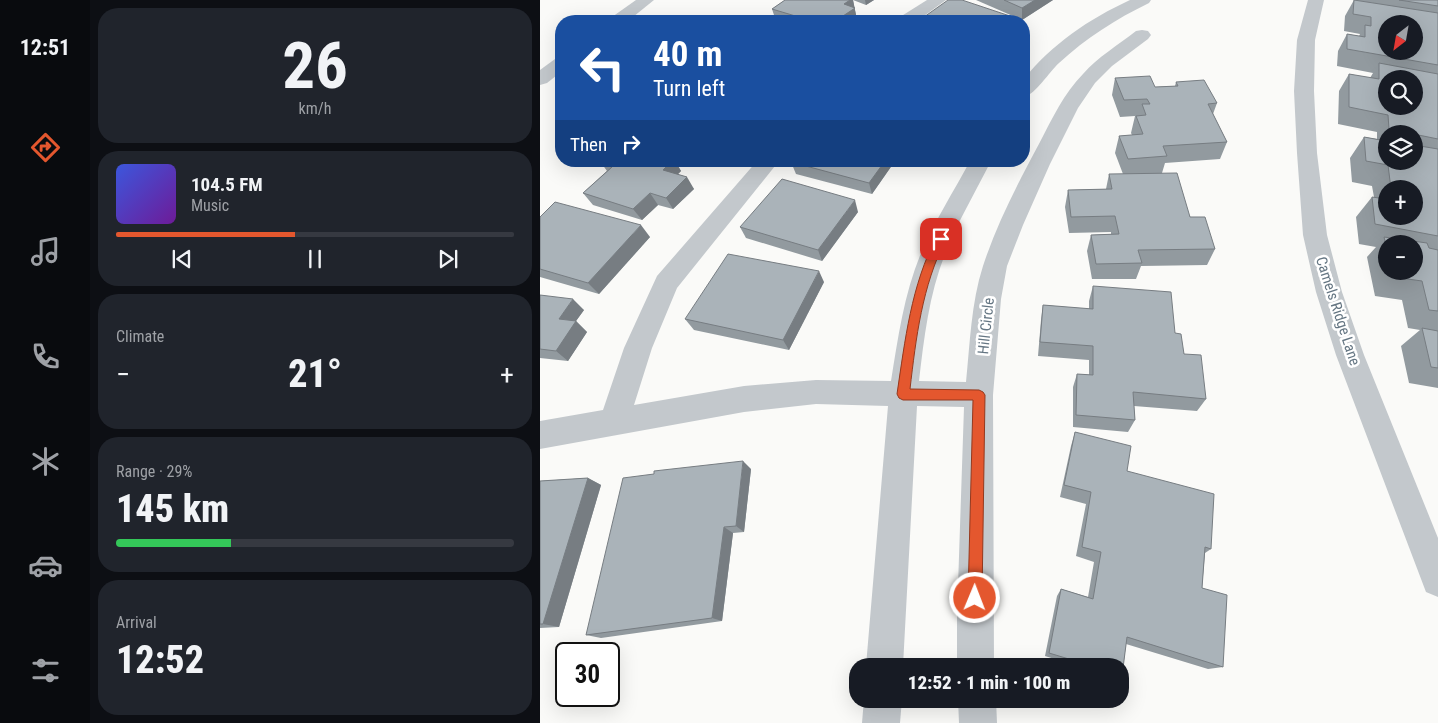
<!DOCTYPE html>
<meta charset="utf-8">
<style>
:root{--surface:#171b24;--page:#20242c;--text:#f1f3f6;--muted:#9ea1a6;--line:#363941;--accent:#e4572e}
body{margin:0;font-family:"Roboto Condensed",sans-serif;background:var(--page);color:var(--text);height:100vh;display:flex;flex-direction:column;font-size:19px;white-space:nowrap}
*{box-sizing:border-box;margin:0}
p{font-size:16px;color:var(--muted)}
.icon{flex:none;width:28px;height:28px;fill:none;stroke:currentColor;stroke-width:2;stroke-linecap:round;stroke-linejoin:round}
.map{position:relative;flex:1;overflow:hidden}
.side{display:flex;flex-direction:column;gap:8px;padding:8px;background:#0d0f14;width:450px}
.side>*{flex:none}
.banner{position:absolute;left:15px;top:15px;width:475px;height:152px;border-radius:20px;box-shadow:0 5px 20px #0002;background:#1a4fa0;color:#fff;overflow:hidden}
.needle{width:32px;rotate:211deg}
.controls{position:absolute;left:838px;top:15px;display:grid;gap:10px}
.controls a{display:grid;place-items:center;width:45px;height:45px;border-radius:50%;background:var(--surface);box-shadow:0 5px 20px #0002;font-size:25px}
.speed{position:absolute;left:15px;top:642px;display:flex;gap:10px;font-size:25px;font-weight:700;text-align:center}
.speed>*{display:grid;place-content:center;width:65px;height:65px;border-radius:50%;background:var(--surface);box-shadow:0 5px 20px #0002;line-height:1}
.speed .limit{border:2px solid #111;border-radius:8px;background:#fff;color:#111}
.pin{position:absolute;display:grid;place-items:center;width:42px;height:42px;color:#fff;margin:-21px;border-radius:10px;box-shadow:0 2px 8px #0006}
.me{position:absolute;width:55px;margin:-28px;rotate:1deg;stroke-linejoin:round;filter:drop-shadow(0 0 4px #0008)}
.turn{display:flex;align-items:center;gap:18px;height:105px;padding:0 15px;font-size:22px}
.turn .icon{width:65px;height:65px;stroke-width:2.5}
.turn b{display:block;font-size:35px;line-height:42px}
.then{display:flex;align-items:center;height:48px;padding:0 15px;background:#0003;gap:10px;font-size:19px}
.big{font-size:38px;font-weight:800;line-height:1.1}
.side .widget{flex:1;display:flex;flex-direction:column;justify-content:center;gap:8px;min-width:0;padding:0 18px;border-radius:20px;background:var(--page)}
.side .dial{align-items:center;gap:0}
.dial b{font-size:65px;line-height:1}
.song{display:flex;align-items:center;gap:15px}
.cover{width:60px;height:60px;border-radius:8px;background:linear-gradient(135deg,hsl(230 70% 55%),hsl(280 70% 35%))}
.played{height:5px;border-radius:2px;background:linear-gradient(90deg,var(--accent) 45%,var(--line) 45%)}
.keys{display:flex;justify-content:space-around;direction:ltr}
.heat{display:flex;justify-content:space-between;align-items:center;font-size:28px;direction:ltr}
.charge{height:8px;border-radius:4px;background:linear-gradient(90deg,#34c759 29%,var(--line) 0)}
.trip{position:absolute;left:309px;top:658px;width:280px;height:50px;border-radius:20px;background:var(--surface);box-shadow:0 5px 20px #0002;font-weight:800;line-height:50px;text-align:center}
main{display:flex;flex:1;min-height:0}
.tabs{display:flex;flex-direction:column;width:90px;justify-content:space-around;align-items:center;background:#090b0e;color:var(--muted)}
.tabs .icon{width:35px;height:35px}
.tabs .current{color:var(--accent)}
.tabs b{font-size:22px;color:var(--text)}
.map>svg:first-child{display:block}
</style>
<main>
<nav class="tabs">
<b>12:51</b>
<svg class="icon current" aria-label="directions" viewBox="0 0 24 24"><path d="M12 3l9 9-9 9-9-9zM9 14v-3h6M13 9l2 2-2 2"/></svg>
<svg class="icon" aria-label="music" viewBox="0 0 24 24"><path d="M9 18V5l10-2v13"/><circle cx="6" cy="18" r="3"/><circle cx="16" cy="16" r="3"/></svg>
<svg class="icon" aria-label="phone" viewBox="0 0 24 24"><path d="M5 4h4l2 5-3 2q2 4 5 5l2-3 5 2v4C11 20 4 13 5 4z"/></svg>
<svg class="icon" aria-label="climate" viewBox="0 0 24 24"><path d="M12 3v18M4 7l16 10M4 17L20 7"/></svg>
<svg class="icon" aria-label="car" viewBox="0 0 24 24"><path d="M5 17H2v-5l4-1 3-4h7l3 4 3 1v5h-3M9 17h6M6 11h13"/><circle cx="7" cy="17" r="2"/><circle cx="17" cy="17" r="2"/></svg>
<svg class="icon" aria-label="filters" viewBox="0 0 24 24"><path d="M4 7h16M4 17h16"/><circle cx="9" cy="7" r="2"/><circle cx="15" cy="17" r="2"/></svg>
</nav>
<section class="side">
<div class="widget dial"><b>26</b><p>km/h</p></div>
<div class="widget">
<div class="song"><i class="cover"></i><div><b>104.5 FM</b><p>Music</p></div></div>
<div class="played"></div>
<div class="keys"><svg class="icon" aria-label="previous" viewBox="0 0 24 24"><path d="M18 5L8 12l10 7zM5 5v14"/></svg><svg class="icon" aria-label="pause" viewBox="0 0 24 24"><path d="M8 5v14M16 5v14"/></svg><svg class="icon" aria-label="next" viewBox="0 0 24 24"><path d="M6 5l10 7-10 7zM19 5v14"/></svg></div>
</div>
<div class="widget"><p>Climate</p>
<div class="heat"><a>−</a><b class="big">21°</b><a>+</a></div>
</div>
<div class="widget"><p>Range · 29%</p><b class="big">145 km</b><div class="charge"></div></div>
<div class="widget"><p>Arrival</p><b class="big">12:52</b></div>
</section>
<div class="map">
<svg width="898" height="723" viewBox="0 0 898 723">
<rect width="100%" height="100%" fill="#fafaf8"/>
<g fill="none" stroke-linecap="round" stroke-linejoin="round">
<g fill="#c3c8cc" fill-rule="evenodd">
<polygon points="96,0 114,0 88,21 70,21 72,17"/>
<polygon points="387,0 406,0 377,21 358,21 360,17"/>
<path d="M 590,0 L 611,0 L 609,3 C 576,19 546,38 519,63 C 509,72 496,94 484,97 L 484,79 C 512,44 549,19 590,0 Z"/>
<polygon points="768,0 784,0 775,40 774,91 777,153 787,235 802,292 824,355 898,538 898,597 886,592 796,355 776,292 763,235 757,153 754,91 757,40"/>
<path d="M 602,30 L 608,31 L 611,35 L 608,39 L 572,66 L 555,83 L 538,108 L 510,164 L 483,225 L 467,266 L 461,299 L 453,395 L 454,666 L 417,666 L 417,616 L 424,407 L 377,406 L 363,666 L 326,666 L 348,406 L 276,404 L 204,412 L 0,449 L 0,421 L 63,410 L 84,348 L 117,276 L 217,161 L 239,161 L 137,288 L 112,348 L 94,405 L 204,386 L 276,380 L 351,381 C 358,338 364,294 381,253 C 394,222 414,191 430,161 L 451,161 C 436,191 417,223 405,254 C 389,295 384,338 379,381 L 426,382 C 430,344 431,303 443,266 C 457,223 479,181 500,142 C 512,119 524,93 543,74 C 558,57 578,45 596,31 Z"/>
<polygon points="21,58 21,72 7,83 0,85 0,70 15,59"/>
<polygon points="324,699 362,699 360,723 322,723"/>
<polygon points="418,699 456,699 457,723 419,723"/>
</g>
</g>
<g fill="#929a9f" fill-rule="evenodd">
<polygon points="245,0 334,0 326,5 313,0 317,20 315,21 236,21 232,9"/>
<polygon points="436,0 513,0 482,20"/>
<path d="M 814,0 L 898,0 L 898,388 L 869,383 L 861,346 L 880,330 L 868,328 L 862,300 L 835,296 L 827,257 L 836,247 L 819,244 L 816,217 L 832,197 L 834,197 L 832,186 L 812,182 L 810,158 L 824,137 L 837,139 L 837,132 L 798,124 L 799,91 L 809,74 L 830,78 L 833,73 L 797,66 L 798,51 L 807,34 L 819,36 L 820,34 L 804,31 L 805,16 ZM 846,134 L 874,134 L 874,161 L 846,161 ZM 846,189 L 874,189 L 846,216 ZM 846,244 L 874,271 L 846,271 Z"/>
<polygon points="470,16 469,21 385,21 384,17"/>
<polygon points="575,78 615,87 635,86 636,82 677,103 673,114 687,142 680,159 625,163 622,173 650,217 675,249 667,265 601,266 596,279 552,279 547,251 551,235 571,234 571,232 529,233 525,207 528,190 566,189 569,174 583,174 575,153 579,136 592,135 591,133 595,116 580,117 572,95"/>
<polygon points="66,161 135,161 141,171 138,174 154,189 133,209 118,205 102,220 53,205 43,193 67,171 62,164"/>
<polygon points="147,161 175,161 169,167"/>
<polygon points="252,161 355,161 332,194 256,174 251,162"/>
<polygon points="318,212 282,261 206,238 200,227"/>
<polygon points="0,217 110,237 59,294 0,277"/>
<polygon points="284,282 249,350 154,330 145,319"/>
<polygon points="553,286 635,333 644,354 666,399 657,411 594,406 595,420 588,432 533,427 533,387 537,374 549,375 549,360 498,356 501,320 503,305 549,309 549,301"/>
<polygon points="0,295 44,310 36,321 47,332 28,361 0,358"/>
<polygon points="535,432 587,471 671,549 665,553 662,588 683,667 668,669 586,644 582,676 580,676 580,666 537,666 505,656 517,596 521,589 548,597 554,562 536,556 546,504 520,497 531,446"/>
<polygon points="211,469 204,532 193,533 182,621 61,638 46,635"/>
<polygon points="48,478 61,485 19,627 0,628 0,481"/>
</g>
<g fill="#777d82">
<polygon points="310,0 313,0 317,20 315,21 301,21 300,18 304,4"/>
<polygon points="325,0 334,0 326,5"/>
<polygon points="495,0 513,0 482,20 482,8"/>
<polygon points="292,16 293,21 284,21"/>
<polygon points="470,16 469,21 463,21"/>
<polygon points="132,161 135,161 141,171 130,182 123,170"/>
<polygon points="166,161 175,161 169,167"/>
<polygon points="345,161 355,161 332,194 329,183"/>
<polygon points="147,177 154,189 133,209 126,198"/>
<polygon points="110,193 118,205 102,220 93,209"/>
<polygon points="315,200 318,212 282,261 278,250"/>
<polygon points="101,225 110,237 59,294 48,283"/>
<polygon points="279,271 284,282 249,350 243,340"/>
<polygon points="33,299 44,310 36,321 47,332 28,361 16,351 19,319"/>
<polygon points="203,461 211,469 204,532 196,526"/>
<polygon points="48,478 61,485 19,627 3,624"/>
<polygon points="184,527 193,533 182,621 172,618"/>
</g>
<g fill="#aab3b9" stroke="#777d82" fill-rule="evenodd">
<polygon points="245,0 310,0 304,4 315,8 300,18 292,16 284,21 272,21 232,9"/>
<polygon points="408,0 422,0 470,16 463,21 396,21 384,17"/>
<polygon points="464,0 495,0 482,8"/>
<path d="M 814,0 L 898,13 L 898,65 L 807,49 L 807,34 L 825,37 L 825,25 L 831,26 L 831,17 L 813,14 ZM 846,24 L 874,24 L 874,51 L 846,51 Z"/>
<polygon points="859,0 898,0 898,6"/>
<polygon points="221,17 237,21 215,21"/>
<path d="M 839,63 L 898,74 L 898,139 L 849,129 L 848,115 L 809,107 L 809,74 L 839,79 ZM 846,79 L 874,79 L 874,106 L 846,106 Z"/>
<polygon points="610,76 615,87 638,86 636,82 664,80 677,103 668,104 687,142 623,146 627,156 588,159 579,136 603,134 596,116 606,115 602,104 610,104 607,99 584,100 575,78"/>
<polygon points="824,137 846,141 846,161 874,161 874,145 898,149 898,236 835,224 832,197 846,199 846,216 874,216 874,189 851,189 848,165 826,161"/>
<polygon points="66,161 132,161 123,170 147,177 126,198 110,193 93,209 43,193 72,167 62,164"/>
<polygon points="252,161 345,161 329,183 251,162"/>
<polygon points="637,173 650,217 665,217 675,249 598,250 602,263 556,264 551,235 579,234 575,216 531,217 528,190 572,189 569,174"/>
<polygon points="242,179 315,200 278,250 200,227"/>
<polygon points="15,202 101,225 48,283 0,269 0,217"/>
<polygon points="844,237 887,243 889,248 898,250 898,311 889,310 882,281 853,277 852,271 874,271 874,244 846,244 846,245"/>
<polygon points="188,254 279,271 243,340 145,319"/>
<polygon points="553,286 631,292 635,333 641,334 644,354 661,355 666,399 593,392 595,420 536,415 537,374 553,375 553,346 500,342 503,305 553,309"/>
<polygon points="0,295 33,299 19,319 36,321 16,351 0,349"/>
<polygon points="882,328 898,331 898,368 891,367"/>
<polygon points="535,432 591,446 587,471 674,494 671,549 665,547 662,588 687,595 683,667 587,637 582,676 580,675 580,666 552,666 509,653 521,589 553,599 561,552 542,547 551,492 524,485"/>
<polygon points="203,461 196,526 184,527 172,618 46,635 83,478 114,474 114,471"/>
<polygon points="48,478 3,624 0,624 0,481"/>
</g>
<path fill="#e4572e" stroke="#94391e" d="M 401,235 L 406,239 C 382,286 376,338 370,389 L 439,390 L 443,392 L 445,395 L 442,598 L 440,603 L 435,605 L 430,603 L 428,598 L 433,400 L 363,400 L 359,398 L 357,394 C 365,341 371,285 397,236 Z"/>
<g text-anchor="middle" stroke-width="5" stroke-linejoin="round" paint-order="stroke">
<g font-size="15" fill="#657683" stroke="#fff">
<text transform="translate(798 311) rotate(72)" y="5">Camels Ridge Lane</text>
<text transform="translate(446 326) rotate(-84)" y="5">Hill Circle</text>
</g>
</g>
</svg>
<div class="controls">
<a><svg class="needle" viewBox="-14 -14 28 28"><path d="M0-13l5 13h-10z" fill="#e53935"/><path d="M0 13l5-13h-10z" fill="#9ea1a6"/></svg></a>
<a><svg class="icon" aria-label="search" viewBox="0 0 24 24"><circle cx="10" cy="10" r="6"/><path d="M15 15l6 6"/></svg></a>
<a><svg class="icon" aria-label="layers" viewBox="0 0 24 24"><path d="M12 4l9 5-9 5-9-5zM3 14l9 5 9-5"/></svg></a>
<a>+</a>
<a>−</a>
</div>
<div class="speed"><div class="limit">30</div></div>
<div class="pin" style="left:401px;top:239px;background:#d93025"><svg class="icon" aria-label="arrive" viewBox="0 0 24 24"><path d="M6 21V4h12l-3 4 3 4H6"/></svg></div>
<svg class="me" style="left:435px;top:598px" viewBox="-20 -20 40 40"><circle r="17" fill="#e4572e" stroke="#fff" stroke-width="3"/><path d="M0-11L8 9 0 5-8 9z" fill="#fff"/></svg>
<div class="trip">12:52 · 1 min · 100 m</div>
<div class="banner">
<div class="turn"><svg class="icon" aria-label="left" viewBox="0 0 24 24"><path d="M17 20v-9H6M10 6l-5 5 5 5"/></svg><div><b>40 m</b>Turn left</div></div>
<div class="then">Then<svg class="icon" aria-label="right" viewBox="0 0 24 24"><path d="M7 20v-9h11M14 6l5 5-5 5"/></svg></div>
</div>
</div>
</main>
